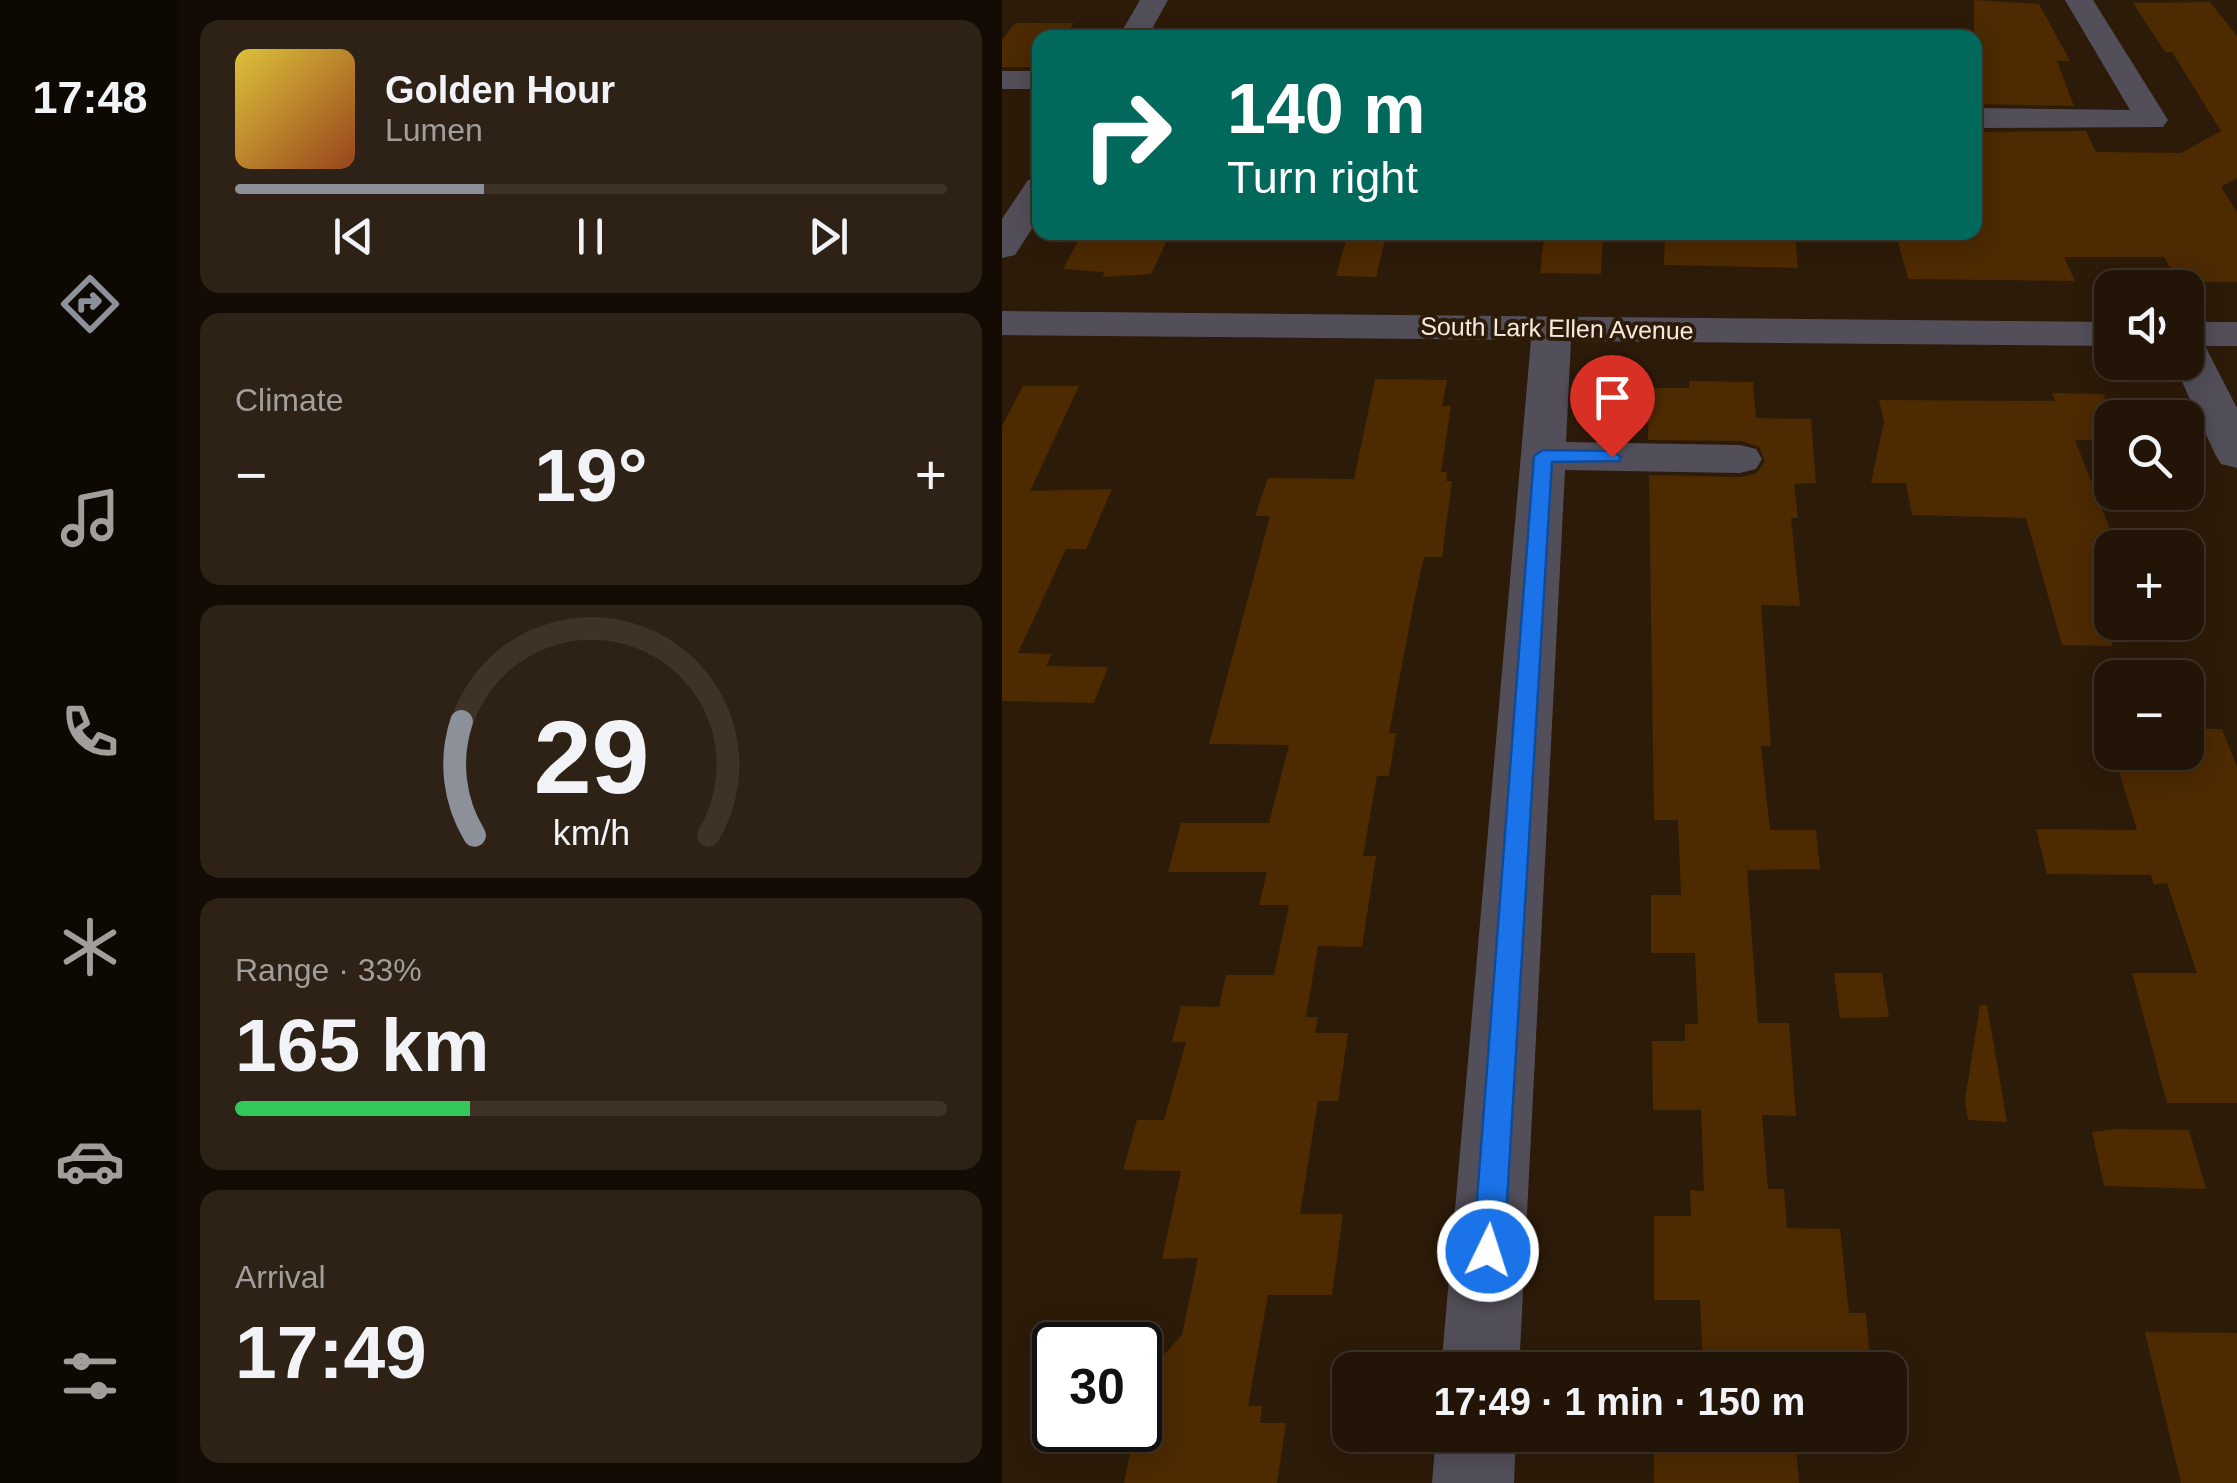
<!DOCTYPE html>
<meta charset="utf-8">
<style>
:root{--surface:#221407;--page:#2e2115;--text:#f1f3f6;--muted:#a29e9b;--line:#3f3328;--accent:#8c9099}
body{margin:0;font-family:Helvetica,sans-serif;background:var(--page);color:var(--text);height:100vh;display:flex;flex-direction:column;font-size:38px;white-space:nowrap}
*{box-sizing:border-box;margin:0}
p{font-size:32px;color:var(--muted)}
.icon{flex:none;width:55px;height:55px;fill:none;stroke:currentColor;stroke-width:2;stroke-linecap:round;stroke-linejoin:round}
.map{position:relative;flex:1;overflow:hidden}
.drawer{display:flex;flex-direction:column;gap:20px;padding:20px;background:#130b04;width:822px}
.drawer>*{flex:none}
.banner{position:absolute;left:30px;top:30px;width:950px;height:210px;border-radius:20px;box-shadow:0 5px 25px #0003,0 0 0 2px var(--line);background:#00695c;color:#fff;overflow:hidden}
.fabs{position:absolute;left:1092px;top:270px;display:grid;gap:20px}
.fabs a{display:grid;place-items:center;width:110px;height:110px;border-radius:20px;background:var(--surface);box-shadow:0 5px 25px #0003,0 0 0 2px var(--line);font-size:50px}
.speed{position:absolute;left:30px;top:1322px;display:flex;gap:20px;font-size:50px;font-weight:700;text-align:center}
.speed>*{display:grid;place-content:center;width:130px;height:130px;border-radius:50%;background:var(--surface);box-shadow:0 5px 25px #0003,0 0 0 2px var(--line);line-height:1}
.speed .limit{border:5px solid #111;border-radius:15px;background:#fff;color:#111}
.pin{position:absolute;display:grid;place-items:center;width:85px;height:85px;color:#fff;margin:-102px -42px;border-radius:50% 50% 50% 0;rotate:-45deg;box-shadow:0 0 10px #0007}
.pin .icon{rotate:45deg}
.me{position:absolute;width:110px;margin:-55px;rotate:4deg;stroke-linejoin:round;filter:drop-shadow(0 0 8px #0008)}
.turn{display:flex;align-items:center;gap:35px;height:210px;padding:0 30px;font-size:45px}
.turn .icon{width:130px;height:130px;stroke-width:2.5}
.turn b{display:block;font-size:70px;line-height:85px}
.big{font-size:75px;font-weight:700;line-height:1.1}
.drawer .tile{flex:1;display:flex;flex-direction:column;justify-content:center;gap:15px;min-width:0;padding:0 35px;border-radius:20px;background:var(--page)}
.drawer .dial{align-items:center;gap:0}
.dial svg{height:260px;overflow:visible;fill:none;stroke:var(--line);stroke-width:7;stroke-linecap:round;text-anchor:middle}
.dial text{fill:var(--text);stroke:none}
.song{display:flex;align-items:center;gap:30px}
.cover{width:120px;height:120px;border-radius:15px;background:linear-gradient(135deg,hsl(50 70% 55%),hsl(20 70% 35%))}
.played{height:10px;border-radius:5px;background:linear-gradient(90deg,var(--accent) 35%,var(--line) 35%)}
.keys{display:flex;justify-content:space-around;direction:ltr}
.heat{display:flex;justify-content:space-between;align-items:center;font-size:55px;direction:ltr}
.charge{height:15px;border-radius:8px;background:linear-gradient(90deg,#34c759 33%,var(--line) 0)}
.trip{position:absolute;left:330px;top:1352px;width:575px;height:100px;border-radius:20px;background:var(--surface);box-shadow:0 5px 25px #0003,0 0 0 2px var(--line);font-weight:700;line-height:100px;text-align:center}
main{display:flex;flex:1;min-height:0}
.dock{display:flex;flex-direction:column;width:180px;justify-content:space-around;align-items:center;background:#0e0803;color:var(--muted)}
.dock .icon{width:70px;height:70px}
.dock .current{color:var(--accent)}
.dock b{font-size:45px;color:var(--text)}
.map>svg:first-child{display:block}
</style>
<main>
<nav class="dock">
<b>17:48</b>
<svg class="icon current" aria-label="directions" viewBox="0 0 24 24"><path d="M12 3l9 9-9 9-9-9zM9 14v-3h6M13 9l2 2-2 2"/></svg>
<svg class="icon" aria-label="music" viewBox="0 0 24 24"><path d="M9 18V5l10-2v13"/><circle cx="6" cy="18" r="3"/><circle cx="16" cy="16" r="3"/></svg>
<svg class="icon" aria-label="phone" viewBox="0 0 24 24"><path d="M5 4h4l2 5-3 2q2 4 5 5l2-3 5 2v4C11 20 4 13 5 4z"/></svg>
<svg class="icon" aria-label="climate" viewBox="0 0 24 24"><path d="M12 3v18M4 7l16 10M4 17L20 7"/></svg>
<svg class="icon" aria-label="car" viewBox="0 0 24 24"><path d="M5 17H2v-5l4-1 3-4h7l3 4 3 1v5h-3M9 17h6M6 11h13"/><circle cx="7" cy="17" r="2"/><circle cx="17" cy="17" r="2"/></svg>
<svg class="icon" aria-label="filters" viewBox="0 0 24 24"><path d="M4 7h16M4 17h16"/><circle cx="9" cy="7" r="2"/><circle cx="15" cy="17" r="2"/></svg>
</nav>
<section class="drawer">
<div class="tile">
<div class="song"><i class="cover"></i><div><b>Golden Hour</b><p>Lumen</p></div></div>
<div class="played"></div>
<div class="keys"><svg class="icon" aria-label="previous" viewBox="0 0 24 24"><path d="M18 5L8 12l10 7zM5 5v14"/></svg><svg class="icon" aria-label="pause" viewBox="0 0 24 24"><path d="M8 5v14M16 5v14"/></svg><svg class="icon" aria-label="next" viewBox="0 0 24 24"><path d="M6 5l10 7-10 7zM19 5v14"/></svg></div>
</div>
<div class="tile"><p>Climate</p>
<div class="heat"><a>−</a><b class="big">19°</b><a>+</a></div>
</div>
<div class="tile dial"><svg viewBox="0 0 100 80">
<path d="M14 69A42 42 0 1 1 86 69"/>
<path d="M14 69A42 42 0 0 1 10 34" stroke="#8c9099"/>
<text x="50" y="56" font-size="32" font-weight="700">29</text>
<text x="50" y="72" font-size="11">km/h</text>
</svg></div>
<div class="tile"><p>Range · 33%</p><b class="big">165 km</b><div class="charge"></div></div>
<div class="tile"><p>Arrival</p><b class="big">17:49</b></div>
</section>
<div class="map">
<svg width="1235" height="1483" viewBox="0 0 1235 1483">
<rect width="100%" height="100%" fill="#2d1b09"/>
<g fill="#4d2a00">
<polygon points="972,0 1037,4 1068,61 1055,61 1072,106 972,104"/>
<polygon points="1208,2 1235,36 1235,178 1219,187 1235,212 1235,282 1176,282 1162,257 1062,257 1073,281 906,279 894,234 972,234 972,132 1084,131 1094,152 1179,153 1219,131 1170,52 1163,52 1131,3"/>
<polygon points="13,23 72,23 61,38 38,38 38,67 0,67 0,40"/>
<polygon points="663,232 793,232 796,268 662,265"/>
<polygon points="80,234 168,234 149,274 101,277 102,272 61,269"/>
<polygon points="542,237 601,238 599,274 538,273"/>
<polygon points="344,240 383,240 374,277 334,276"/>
<polygon points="373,379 445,380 440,406 449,406 439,472 445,472 444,481 450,481 440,557 422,557 412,602 387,733 394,733 387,776 375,776 361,856 374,856 360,947 316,946 304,1017 316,1017 313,1033 346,1033 336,1101 316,1101 298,1214 341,1214 330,1295 266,1295 246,1406 260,1406 258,1423 284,1423 275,1483 122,1483 133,1430 138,1430 146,1372 180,1335 196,1258 160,1259 179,1171 121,1170 135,1120 162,1120 184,1042 170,1042 179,1006 217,1007 224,975 272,975 287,905 257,905 265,872 166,872 179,823 267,823 287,745 207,744 268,516 253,516 266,478 352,479"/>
<polygon points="687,381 751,382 754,418 809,419 814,483 792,484 796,518 789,518 798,606 759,605 769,746 759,746 768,830 814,830 818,869 745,870 756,1023 787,1023 794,1116 760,1115 766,1189 782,1189 785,1228 838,1229 847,1313 864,1313 869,1370 701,1370 698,1300 652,1300 652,1216 689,1216 688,1190 702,1191 699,1110 651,1110 650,1041 683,1041 683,1024 696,1024 693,953 649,953 649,895 679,895 676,820 652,820 647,475 739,477 755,473 763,461 757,447 739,441 646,440 647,388 687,388"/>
<polygon points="21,386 77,386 28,491 110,489 84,549 64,549 16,653 50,654 44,666 106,667 92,703 0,701 0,426"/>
<polygon points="1050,393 1101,394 1110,414 1110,440 1073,440 1110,534 1110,646 1060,645 1024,518 910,515 904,483 869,483 882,422 877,400 1053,401"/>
<polygon points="1185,729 1220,729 1235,767 1235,1103 1165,1103 1130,973 1195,973 1165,883 1152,885 1149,875 1045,874 1034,829 1135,830 1111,752 1185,752"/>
<polygon points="832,973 880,973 887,1017 838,1018"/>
<polygon points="978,1005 985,1005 1005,1122 966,1120 963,1100"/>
<polygon points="1114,1129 1187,1130 1204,1189 1102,1186 1090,1132"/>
<polygon points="1143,1332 1235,1333 1235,1483 1179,1483"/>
<polygon points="652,1435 793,1435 797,1483 652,1483"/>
</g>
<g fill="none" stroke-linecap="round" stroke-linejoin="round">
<g fill="#534f5a" fill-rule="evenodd">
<polygon points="138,0 166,0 145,38 116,38"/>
<polygon points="1063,0 1091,0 1166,120 1161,127 972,128 972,108 1128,110"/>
<rect x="0" y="71" width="38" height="18"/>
<polygon points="38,177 38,216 13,255 0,258 0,219 26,180"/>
<polygon points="0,311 1110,322 1110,346 569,341 564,442 738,445 754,449 760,459 754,469 738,473 563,470 517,1370 439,1370 529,340 0,335"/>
<polygon points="1185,322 1235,322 1235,346 1203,346 1235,408 1235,468 1219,464 1213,454 1171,362 1185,362"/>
<polygon points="434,1435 514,1435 512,1483 430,1483"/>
</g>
</g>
<polygon fill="#1a73e8" stroke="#114b97" stroke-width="2.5" points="610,451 619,457 617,461 550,462 502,1251 497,1261 486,1266 476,1261 471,1251 532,456 541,450"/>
<g text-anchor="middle" stroke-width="8" stroke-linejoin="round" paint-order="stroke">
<g font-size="25" fill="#f6e9de" stroke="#2d1b09">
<text transform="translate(555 328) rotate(1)" y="9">South Lark Ellen Avenue</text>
</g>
</g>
</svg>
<div class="fabs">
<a><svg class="icon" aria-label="sound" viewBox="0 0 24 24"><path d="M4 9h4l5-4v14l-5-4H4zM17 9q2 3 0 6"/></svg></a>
<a><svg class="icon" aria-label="search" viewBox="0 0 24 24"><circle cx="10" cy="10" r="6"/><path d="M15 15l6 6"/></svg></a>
<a>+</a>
<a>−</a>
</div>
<div class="speed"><div class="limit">30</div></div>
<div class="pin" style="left:610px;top:457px;background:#d93025"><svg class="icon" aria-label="arrive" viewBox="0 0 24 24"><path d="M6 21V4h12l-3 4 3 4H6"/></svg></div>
<svg class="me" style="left:486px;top:1251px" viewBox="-20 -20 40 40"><circle r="17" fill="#1a73e8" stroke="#fff" stroke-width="3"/><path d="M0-11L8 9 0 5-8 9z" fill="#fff"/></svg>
<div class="trip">17:49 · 1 min · 150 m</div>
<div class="banner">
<div class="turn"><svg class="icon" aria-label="right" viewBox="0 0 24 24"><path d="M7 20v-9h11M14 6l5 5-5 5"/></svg><div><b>140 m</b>Turn right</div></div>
</div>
</div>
</main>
